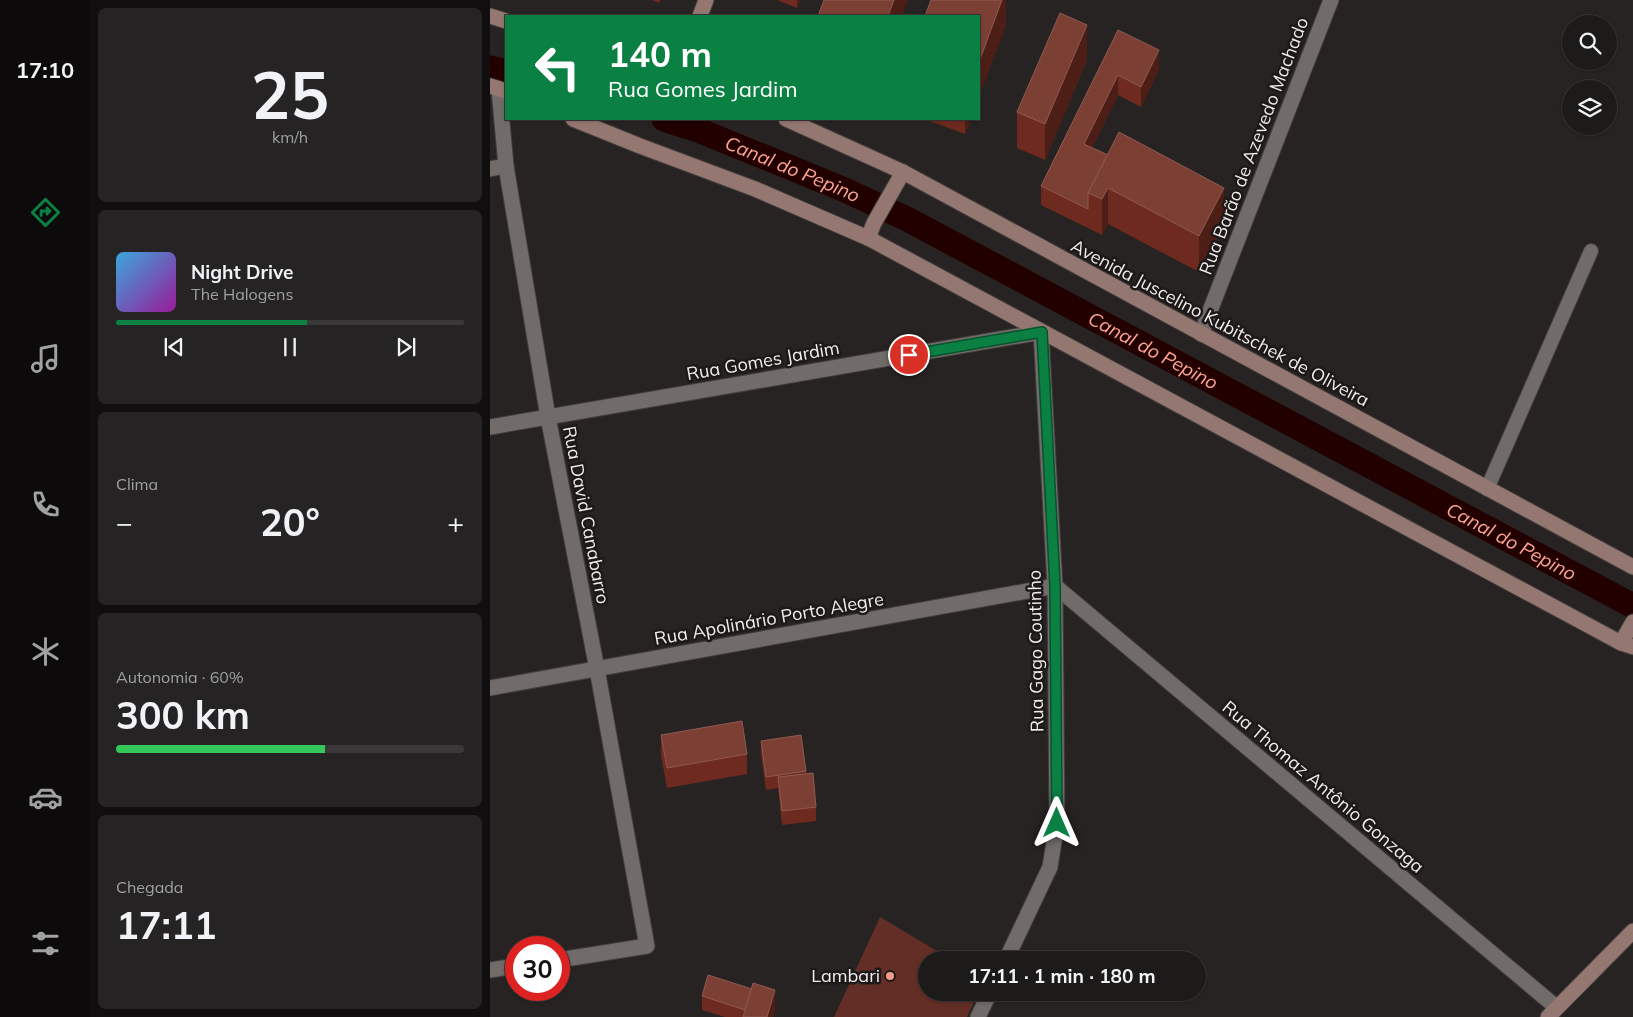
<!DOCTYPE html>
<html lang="pt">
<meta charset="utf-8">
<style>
:root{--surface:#1d1a1a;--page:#252323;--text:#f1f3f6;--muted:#a0a1a2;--line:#3b3839;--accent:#0b8043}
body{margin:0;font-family:Mulish,sans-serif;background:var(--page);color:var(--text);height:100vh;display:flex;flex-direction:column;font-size:19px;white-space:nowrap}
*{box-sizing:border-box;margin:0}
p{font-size:16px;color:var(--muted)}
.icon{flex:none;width:28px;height:28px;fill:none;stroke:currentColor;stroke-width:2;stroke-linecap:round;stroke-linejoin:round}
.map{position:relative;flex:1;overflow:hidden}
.side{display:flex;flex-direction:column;gap:8px;padding:8px;background:#100e0e;width:400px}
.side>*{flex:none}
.top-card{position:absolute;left:15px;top:15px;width:475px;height:105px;border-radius:0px;box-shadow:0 1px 4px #0004,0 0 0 1px var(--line);background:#0b8043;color:#fff;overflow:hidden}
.buttons{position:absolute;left:1072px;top:15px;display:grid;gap:10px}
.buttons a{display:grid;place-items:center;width:55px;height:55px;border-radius:50%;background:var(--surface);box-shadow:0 1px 4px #0004,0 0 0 1px var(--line);font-size:25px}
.speed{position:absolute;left:15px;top:936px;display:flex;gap:10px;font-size:25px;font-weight:700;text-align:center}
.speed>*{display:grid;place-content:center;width:65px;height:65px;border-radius:50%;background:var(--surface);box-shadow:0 1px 4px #0004,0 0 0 1px var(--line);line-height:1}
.speed .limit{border:8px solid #d22;background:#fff;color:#111}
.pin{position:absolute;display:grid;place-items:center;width:42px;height:42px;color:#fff;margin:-21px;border:2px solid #fff;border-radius:50%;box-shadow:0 1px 5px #0007}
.me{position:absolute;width:55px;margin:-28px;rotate:0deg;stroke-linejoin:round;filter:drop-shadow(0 0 4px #0008)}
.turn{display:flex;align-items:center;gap:18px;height:105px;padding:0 20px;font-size:22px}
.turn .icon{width:65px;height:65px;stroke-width:2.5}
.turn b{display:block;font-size:35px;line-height:42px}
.big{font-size:38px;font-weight:700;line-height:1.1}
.side .widget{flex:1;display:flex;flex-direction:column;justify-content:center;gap:8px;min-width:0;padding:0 18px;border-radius:8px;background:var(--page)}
.side .dial{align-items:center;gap:0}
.dial b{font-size:65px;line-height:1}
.song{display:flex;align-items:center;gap:15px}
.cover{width:60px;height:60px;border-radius:8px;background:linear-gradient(135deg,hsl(200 70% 55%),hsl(300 70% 35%))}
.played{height:5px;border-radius:2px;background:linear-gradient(90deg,var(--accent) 55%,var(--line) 55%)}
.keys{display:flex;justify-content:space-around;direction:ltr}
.heat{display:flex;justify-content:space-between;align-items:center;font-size:28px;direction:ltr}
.charge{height:8px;border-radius:4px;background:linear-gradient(90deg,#34c759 60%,var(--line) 0)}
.trip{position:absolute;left:428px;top:951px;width:288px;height:50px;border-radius:25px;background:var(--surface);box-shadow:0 1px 4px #0004,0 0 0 1px var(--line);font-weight:700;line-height:50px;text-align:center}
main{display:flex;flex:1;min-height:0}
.tabs{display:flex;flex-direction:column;width:90px;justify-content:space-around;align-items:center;background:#0c0a0a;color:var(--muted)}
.tabs .icon{width:35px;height:35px}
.tabs .active{color:var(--accent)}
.tabs b{font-size:22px;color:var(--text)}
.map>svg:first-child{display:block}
</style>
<main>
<nav class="tabs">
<b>17:10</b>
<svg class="icon active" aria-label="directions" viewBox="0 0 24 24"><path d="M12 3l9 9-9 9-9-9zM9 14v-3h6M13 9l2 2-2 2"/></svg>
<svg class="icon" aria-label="music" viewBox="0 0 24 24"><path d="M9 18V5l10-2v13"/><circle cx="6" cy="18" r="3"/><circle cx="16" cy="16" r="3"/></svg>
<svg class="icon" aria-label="phone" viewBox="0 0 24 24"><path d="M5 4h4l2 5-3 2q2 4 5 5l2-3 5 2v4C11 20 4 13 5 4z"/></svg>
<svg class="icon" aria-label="climate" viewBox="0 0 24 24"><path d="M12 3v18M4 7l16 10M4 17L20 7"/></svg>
<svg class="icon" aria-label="car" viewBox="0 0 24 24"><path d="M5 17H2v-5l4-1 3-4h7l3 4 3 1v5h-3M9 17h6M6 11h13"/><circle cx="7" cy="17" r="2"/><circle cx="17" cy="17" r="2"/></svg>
<svg class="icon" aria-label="filters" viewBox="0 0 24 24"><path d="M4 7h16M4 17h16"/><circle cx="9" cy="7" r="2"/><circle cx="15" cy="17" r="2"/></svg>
</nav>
<section class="side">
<div class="widget dial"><b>25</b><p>km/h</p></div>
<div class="widget">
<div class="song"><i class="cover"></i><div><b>Night Drive</b><p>The Halogens</p></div></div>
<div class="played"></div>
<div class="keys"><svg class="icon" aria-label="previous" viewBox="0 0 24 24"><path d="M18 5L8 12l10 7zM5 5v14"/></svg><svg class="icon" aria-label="pause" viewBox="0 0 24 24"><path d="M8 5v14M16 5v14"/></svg><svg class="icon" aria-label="next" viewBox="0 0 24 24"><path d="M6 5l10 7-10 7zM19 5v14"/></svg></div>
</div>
<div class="widget"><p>Clima</p>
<div class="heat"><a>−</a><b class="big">20°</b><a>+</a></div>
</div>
<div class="widget"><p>Autonomia · 60%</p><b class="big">300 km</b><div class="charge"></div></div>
<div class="widget"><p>Chegada</p><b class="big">17:11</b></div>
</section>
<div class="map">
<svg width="1143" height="1017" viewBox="0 0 1143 1017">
<rect width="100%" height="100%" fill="#272322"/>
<polygon fill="#622e25" points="390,917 462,960 436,960 436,992 488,993 477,1017 344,1017"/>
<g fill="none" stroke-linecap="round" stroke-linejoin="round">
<g stroke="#200" stroke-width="25">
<polyline points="0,68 16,72"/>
<path id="s1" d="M 174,119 L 208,130 L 355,190 L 417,219 L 1143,606"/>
</g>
<defs>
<polyline id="lane" points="997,489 1101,251"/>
<g id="street">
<polyline points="9,89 16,166 58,417 107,669 157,946 69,960"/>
<polyline points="0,169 16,166"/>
<polyline points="711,334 841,0"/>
<polyline points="0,427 551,332 565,586 567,823 560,867 516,960"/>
<polyline points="0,688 565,586 1066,1007"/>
<polyline points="0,970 26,966"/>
<polyline points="488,1017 500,992"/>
</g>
<g id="secondary">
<polyline points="0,16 16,21"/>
<polyline points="210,16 216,0"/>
<polyline points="0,86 16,91"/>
<polyline points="83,119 150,146 265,189 378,238 1131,643 1143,647"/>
<polyline points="296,119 413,172 1143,567"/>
<polyline points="378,238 384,223 413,172"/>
<polyline points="1131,643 1143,622"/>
<polyline points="1058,1017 1143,931"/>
</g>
</defs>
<use href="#lane" stroke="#413e3c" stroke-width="16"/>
<use href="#street" stroke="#413e3c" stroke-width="17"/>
<use href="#secondary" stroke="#413e3c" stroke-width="17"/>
<use href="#lane" stroke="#716c6a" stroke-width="14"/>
<use href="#street" stroke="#716c6a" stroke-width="15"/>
<use href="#secondary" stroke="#957771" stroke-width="15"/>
</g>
<g fill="#6e2a1e">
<polygon points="162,0 170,0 169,3"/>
<polygon points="287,0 310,0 307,8"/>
<polygon points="628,30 669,70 651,107 628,95 602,148 734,224 709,272 618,224 612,235 551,205 551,186"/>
<polygon points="597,60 555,160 527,148 527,112"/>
<polygon points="434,119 481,119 475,134"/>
<polygon points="171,735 257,754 257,774 177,788 171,755"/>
<polygon points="271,741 316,771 316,774 326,807 326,821 292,825 288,788 276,790 271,755"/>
<polygon points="212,996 285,1010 283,1017 235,1017 212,1010"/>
</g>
<g fill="#4c1e16">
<polygon points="307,0 310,0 307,8"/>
<polygon points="404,0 418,0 412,16 398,16"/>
<polygon points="512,0 516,0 516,26 489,97 489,62"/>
<polygon points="597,25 597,60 555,160 555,124"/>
<polygon points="669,50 669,70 651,107 651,87"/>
<polygon points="628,75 628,95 594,164 594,144"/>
<polygon points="475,119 481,119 475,134"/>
<polygon points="624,178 618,189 618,224 612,235 612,199"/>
<polygon points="734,188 734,224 709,272 709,236"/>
<polygon points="285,990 285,1010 283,1017 277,1017"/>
</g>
<g fill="#7c3f34" stroke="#8e5a51">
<polygon points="334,0 404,0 398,16 328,16"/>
<polygon points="441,0 512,0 489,62 489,16 435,16"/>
<polygon points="570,13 597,25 555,124 527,112"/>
<polygon points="628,30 669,50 651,87 628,75 594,144 618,155 598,193 598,209 551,186"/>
<polygon points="629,132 734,188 709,236 618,188 612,199 598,193"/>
<polygon points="252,721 257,754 177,768 171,735"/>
<polygon points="311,735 316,771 276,777 271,741"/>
<polygon points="323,773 326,807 292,811 288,777"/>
<polygon points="218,975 262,989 255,1010 212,996"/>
<polygon points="263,983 285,990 277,1017 253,1017"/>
</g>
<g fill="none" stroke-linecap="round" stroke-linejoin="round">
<defs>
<polyline id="route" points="419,355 552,332 565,586 567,823"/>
</defs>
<use href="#route" stroke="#07532c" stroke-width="12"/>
<use href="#route" stroke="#0b8043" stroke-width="9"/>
</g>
<circle fill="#f49d8c" stroke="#1e1919" stroke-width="2" cx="400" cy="976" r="5"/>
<g text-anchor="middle" stroke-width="5" stroke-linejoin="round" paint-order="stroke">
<g font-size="18" fill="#f0edec" stroke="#1e1919">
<text transform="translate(764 146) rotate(-69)" y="6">Rua Barão de Azevedo Machado</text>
<text transform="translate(730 323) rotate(28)" y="6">Avenida Juscelino Kubitschek de Oliveira</text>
<text transform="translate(273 361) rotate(-10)" y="6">Rua Gomes Jardim</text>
<text transform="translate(96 515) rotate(79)" y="6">Rua David Canabarro</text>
<text transform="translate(279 619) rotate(-10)" y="6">Rua Apolinário Porto Alegre</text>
<text transform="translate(546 651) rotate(-91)" y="6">Rua Gago Coutinho</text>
<text transform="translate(833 787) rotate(40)" y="6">Rua Thomaz Antônio Gonzaga</text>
</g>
<g font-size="18" fill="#f0edec" stroke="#1e1919" text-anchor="end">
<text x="390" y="982">Lambari</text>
</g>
<g font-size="19" font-style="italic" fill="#fea492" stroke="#1e1919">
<text dy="7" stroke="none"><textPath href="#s1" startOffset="138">Canal do Pepino</textPath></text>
<text dy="7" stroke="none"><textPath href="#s1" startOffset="542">Canal do Pepino</textPath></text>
<text dy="7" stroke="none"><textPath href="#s1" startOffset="948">Canal do Pepino</textPath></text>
</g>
</g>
</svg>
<div class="buttons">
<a><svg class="icon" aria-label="search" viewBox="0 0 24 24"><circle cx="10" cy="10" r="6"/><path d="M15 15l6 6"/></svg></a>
<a><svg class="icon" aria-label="layers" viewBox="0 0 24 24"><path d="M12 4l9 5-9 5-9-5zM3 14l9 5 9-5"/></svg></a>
</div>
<div class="speed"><div class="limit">30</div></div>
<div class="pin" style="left:419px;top:355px;background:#d93025"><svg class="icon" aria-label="arrive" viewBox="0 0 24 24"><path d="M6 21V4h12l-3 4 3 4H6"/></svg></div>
<svg class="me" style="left:567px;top:823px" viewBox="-20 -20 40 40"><path d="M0-17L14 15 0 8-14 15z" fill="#0b8043" stroke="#fff" stroke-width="4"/></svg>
<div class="trip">17:11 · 1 min · 180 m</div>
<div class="top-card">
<div class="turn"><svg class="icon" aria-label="left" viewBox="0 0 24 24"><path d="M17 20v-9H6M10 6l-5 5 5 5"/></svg><div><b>140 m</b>Rua Gomes Jardim</div></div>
</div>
</div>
</main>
